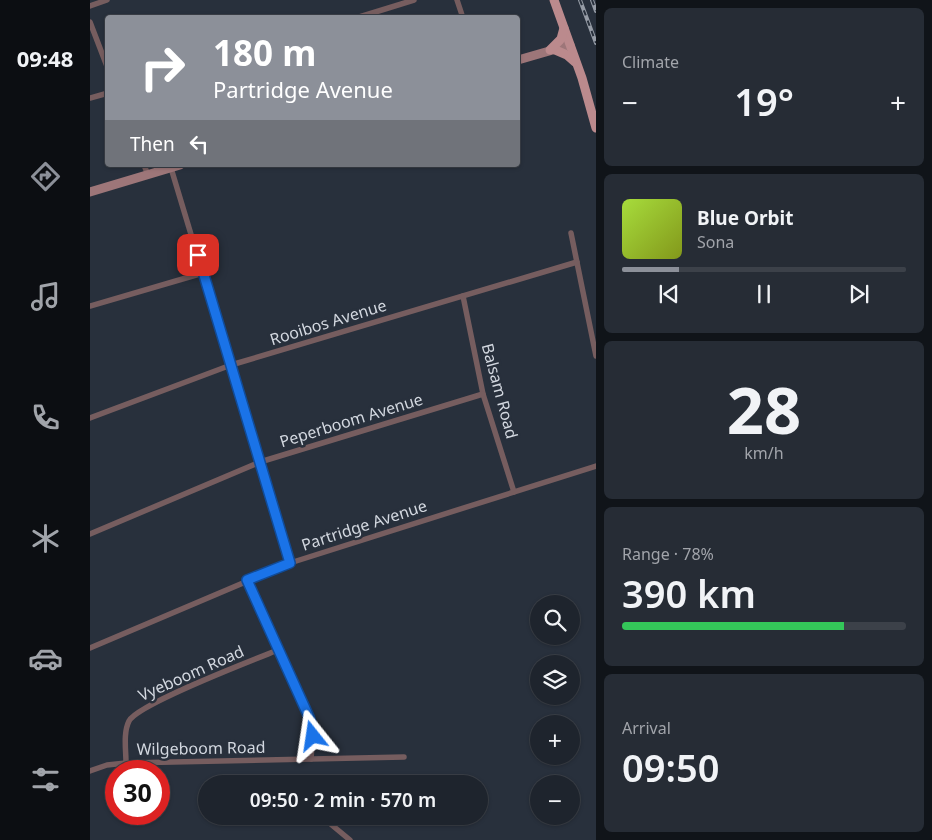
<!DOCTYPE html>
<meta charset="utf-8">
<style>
:root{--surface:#1e242d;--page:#262c35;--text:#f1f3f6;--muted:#a1a4aa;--line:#3c4149;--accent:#8c9099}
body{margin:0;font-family:"Noto Sans",sans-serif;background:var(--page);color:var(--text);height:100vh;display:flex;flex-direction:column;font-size:19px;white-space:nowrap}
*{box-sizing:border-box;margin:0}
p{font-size:16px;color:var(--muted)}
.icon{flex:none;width:28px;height:28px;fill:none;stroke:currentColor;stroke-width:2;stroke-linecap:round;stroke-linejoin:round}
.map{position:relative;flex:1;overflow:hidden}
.side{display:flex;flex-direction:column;gap:8px;padding:8px;background:#101419;width:336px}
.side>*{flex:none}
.top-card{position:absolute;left:15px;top:15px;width:415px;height:152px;border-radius:5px;box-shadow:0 1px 4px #0004,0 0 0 1px var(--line);background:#8c9099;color:#fff;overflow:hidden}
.tools{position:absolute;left:440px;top:595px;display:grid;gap:10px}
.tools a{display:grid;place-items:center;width:50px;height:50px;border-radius:50%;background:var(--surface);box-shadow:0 1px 4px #0004,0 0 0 1px var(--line);font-size:25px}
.speed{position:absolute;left:15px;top:760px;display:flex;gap:10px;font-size:25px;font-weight:700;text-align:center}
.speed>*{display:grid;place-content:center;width:65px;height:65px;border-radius:50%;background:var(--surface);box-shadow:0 1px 4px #0004,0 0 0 1px var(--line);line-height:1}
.speed .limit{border:8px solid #d22;background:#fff;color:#111}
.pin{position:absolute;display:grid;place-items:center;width:42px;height:42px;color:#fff;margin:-21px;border-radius:10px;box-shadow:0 2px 8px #0006}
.me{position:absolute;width:55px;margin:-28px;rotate:345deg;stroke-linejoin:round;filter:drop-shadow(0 0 4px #0008)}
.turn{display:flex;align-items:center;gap:18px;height:105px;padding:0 25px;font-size:22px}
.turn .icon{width:65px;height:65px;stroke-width:2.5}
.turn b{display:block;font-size:35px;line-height:42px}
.then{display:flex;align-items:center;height:48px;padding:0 25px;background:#0003;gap:10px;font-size:19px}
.big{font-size:38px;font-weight:600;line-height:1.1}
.side .widget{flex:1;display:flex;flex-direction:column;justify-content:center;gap:8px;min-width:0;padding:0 18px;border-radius:8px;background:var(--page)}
.side .dial{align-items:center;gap:0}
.dial b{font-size:65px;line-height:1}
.song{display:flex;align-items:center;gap:15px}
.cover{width:60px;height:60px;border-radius:8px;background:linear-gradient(135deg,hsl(80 70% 55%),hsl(70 70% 35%))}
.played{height:5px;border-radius:2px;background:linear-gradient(90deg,var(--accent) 20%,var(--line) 20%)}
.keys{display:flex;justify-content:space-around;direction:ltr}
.heat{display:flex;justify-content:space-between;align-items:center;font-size:28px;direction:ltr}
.charge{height:8px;border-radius:4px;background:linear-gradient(90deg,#34c759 78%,var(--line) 0)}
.trip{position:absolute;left:108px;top:775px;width:290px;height:50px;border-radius:25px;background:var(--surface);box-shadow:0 1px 4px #0004,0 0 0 1px var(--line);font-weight:600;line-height:50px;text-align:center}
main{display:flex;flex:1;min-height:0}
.tabs{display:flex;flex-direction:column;width:90px;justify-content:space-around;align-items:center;background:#0c0e12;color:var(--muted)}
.tabs .icon{width:35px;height:35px}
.tabs .on{color:var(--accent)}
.tabs b{font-size:22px;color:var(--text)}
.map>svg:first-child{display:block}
</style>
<main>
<nav class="tabs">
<b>09:48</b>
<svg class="icon on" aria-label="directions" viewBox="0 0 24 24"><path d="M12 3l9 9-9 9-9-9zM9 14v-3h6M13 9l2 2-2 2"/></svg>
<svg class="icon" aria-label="music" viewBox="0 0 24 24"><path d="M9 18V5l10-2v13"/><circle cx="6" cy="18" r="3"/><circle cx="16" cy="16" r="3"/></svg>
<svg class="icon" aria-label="phone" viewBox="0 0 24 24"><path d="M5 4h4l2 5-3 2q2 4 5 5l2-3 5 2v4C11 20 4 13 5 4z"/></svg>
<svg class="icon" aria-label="climate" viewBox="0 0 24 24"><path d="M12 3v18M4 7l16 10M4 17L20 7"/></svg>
<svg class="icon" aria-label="car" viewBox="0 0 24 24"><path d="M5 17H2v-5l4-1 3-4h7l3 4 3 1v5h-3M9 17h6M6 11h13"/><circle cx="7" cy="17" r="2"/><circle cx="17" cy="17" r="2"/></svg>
<svg class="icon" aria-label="filters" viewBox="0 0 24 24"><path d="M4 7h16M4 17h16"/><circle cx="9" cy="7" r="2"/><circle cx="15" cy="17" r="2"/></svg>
</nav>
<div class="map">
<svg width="506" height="840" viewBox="0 0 506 840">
<rect width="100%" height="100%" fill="#28303c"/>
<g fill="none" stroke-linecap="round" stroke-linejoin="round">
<g stroke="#765d5f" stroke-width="5.5">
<polyline points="367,0 373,18"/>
<polyline points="0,6 17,0"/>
<polyline points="266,18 324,0"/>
<polyline points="0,22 18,69"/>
<polyline points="0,98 18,93"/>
<polyline points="54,165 58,175"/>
<polyline points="81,168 200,563"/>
<polyline points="481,233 506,356"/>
<polyline points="373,296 393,394 424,492"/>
<polyline points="0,306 113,273"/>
<polyline points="0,418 141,365 487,262"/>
<polyline points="0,534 170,462 393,394"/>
<polyline points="157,580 221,722 223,731 221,759"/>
<polyline points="0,648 200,563 506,466"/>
<path d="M 36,763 C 36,750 33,733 39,721 C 48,704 163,660 188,650"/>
<polyline points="0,771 17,765 36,763 314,757"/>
<polyline points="231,816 260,840"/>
<polyline points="210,820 211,816"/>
</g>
<g stroke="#9d7679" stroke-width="9">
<polyline points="428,60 480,45"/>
<polyline points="0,192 90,165"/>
</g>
<g stroke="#bb8a8d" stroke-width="9">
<polyline points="464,0 492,78 506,128"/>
<polyline points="463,49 477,55 485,62"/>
<polyline points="460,50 471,39 474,28"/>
</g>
<defs>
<g id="rail">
<polyline points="490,0 506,43"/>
<polyline points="502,0 506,11"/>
</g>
</defs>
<use href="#rail" stroke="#969ca6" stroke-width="4"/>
<use href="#rail" stroke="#28303c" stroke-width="2" stroke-dasharray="5.5" stroke-linecap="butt"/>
</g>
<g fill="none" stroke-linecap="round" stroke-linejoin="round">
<defs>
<polyline id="route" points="108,255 200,563 157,580 219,717 222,726 223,736"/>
</defs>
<use href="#route" stroke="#114b97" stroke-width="12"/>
<use href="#route" stroke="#1a73e8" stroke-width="9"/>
</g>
<g text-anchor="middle" stroke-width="5" stroke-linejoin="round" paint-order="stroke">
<g font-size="16" fill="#d3d8e0" stroke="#28303c">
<text transform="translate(238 322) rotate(-17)" y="6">Rooibos Avenue</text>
<text transform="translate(410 391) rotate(75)" y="6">Balsam Road</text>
<text transform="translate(261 420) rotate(-17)" y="6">Peperboom Avenue</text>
<text transform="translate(274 525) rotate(-18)" y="6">Partridge Avenue</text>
<text transform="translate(101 673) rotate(-24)" y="6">Vyeboom Road</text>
<text transform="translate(111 748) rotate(-1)" y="6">Wilgeboom Road</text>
</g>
</g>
</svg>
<div class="tools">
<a><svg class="icon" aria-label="search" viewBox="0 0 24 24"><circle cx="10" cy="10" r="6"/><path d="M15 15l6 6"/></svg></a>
<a><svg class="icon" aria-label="layers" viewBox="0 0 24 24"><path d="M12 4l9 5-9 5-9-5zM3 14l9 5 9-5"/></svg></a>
<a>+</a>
<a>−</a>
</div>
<div class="speed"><div class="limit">30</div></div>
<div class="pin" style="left:108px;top:255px;background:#d93025"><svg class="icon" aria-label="arrive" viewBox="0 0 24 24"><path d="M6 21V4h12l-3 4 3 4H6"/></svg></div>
<svg class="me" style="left:223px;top:736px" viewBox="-20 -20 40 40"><path d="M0-17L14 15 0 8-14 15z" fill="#1a73e8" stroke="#fff" stroke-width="4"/></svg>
<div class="trip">09:50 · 2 min · 570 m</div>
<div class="top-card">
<div class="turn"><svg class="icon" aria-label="right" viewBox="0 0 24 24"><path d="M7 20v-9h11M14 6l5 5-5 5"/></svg><div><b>180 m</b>Partridge Avenue</div></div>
<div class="then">Then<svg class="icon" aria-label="left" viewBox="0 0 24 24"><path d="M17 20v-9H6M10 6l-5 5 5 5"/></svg></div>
</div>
</div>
<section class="side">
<div class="widget"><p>Climate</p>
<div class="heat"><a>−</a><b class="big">19°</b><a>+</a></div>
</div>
<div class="widget">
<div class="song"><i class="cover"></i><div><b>Blue Orbit</b><p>Sona</p></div></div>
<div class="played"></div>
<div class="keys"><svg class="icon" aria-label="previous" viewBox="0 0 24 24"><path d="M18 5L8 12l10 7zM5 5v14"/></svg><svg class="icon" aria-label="pause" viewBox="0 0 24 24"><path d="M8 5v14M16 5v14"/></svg><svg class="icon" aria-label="next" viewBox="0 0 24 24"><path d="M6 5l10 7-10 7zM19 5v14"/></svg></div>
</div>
<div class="widget dial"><b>28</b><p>km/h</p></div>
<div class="widget"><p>Range · 78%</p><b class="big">390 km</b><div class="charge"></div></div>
<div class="widget"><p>Arrival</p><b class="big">09:50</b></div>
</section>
</main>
